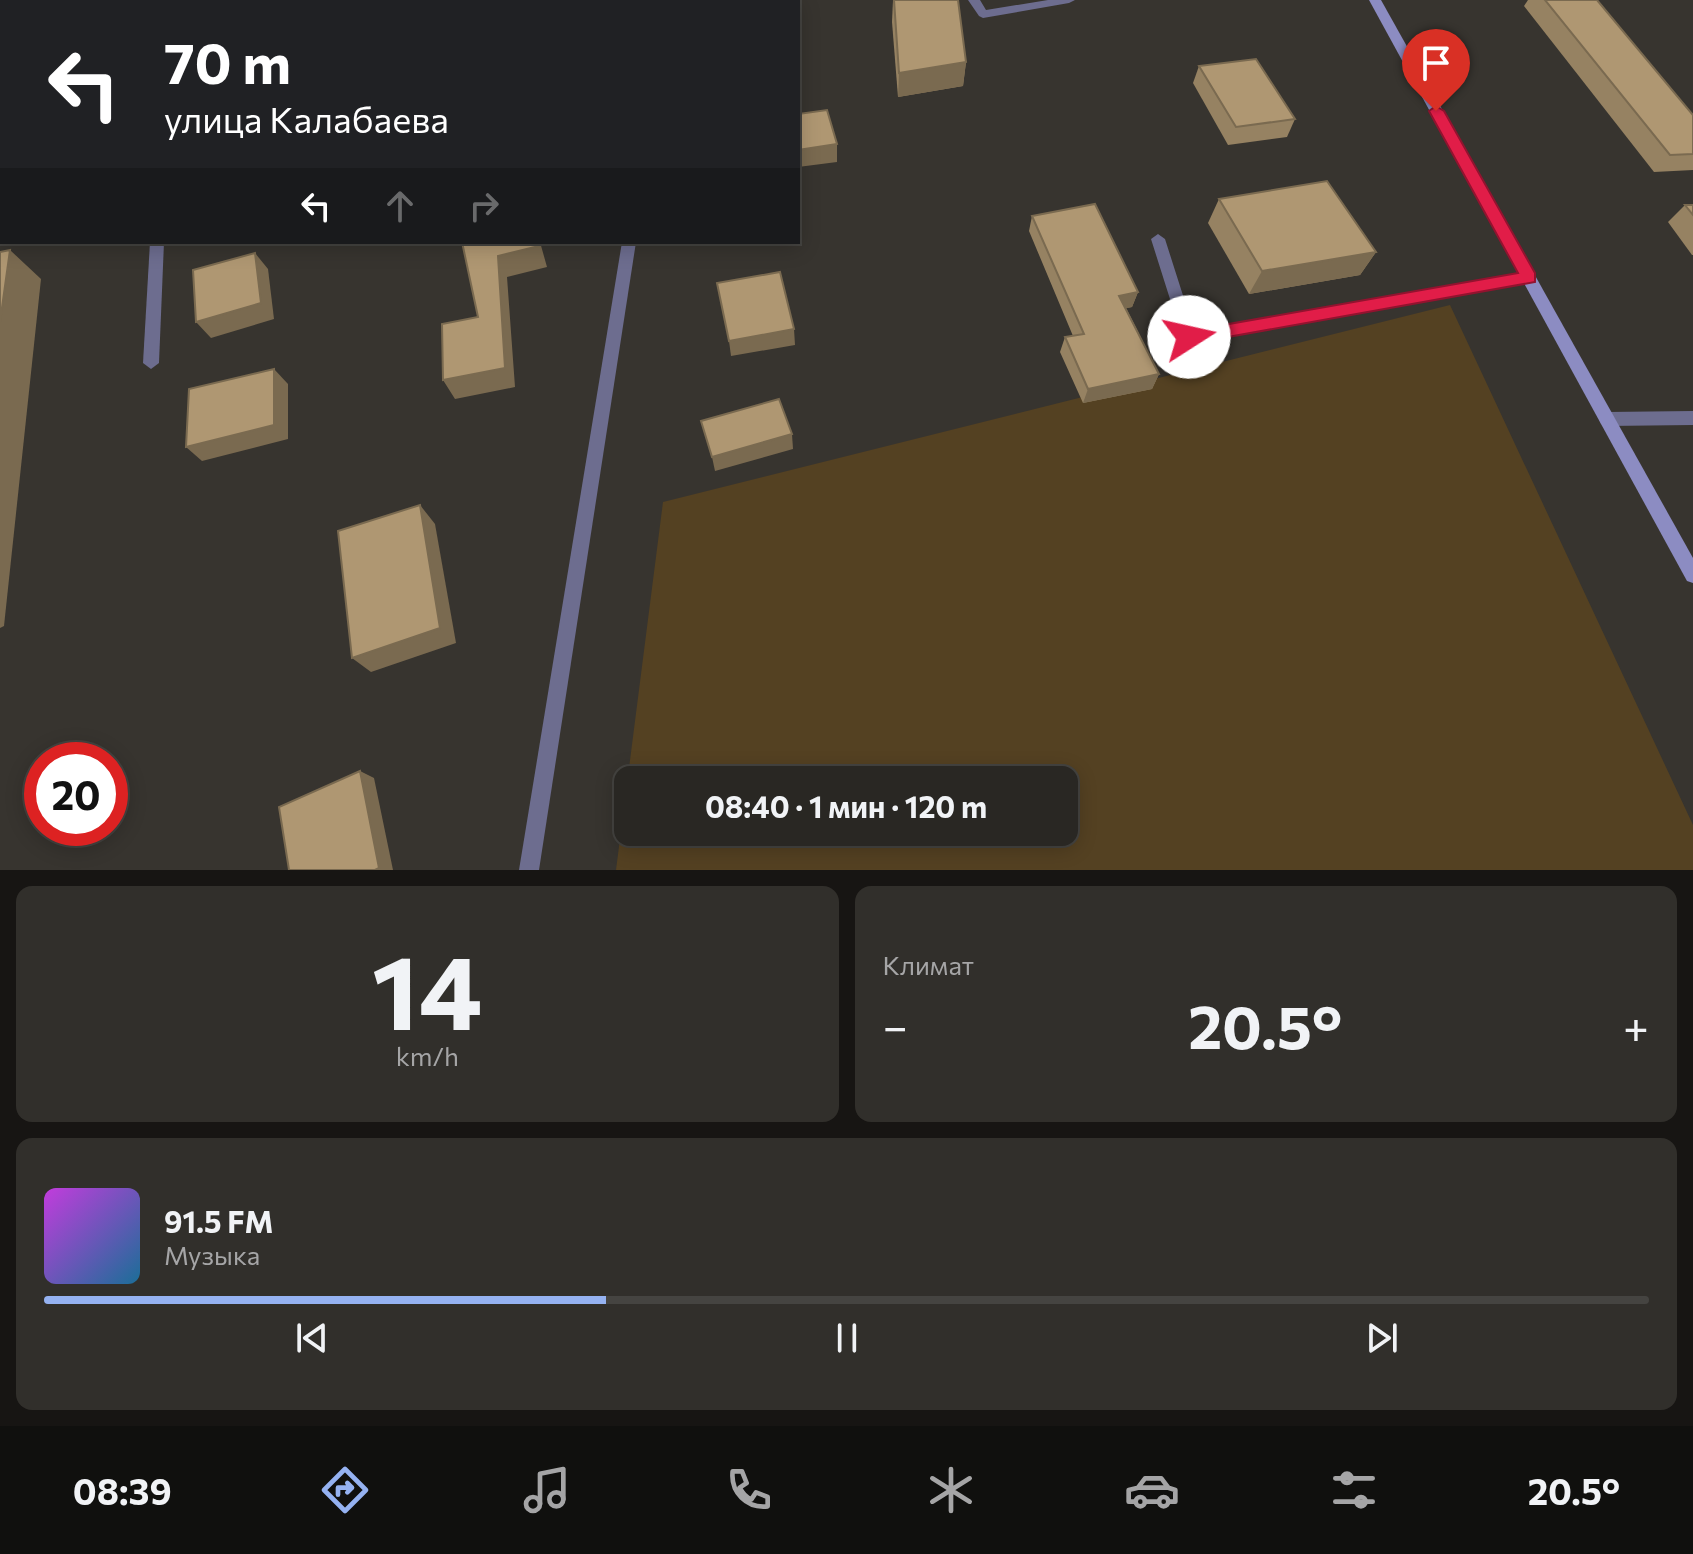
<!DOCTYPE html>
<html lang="ru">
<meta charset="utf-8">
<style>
:root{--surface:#292723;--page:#312f2b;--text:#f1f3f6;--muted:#a5a5a6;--line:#454441;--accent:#95b2f1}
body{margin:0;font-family:Commissioner,sans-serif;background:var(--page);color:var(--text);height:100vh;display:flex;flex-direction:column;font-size:30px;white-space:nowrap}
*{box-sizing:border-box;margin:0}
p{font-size:26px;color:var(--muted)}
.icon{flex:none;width:44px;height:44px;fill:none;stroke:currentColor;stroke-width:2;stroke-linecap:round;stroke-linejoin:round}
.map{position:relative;height:870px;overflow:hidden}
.drawer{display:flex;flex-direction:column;gap:16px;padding:16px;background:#171513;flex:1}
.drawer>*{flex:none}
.hud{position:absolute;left:0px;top:0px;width:800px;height:244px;box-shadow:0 4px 20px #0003,0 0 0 2px var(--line);background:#202124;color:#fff;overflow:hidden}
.speed{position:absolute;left:24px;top:742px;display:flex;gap:16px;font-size:40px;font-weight:700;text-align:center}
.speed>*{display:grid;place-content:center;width:104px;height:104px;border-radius:50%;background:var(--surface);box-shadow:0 4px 20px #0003,0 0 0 2px var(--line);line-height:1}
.speed .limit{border:12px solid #d22;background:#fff;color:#111}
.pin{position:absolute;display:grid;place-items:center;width:68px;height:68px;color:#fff;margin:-82px -34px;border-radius:50% 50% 50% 0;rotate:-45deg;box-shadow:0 0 8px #0007}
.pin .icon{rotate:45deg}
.me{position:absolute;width:88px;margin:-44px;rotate:80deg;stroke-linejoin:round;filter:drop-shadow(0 0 6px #0008)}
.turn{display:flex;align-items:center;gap:28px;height:168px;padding:0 32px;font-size:36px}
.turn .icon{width:104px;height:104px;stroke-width:2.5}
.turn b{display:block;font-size:56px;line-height:68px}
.lanes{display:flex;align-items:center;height:76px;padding:0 32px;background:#0003;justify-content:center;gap:40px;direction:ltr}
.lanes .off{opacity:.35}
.big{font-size:60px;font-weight:700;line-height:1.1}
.drawer .card{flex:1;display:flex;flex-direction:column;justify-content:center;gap:12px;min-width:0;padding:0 28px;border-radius:16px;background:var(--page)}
.drawer .dial{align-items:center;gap:0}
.dial b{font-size:104px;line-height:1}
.song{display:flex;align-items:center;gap:24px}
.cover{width:96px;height:96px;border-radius:12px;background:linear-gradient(135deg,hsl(290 70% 55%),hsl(200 70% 35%))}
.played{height:8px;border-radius:4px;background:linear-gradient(90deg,var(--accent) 35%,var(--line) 35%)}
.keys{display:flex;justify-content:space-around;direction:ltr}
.heat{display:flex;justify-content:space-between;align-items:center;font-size:44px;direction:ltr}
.drawer .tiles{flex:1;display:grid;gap:16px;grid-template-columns:1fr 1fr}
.card:last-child{grid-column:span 2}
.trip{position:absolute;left:614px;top:766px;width:464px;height:80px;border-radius:16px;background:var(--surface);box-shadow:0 4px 20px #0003,0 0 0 2px var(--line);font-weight:700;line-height:80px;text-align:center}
.tab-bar{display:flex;height:128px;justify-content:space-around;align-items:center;background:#10100e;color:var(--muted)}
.tab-bar .icon{width:56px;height:56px}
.tab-bar .on{color:var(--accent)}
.tab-bar b{font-size:36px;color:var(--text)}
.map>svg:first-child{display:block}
</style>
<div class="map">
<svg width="1693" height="870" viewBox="0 0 1693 870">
<rect width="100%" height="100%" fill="#37342f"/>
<path fill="#544122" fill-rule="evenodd" d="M 1450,305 L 1693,825 L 1693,870 L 616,870 L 663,502 ZM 628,780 L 1064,780 L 1064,832 L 628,832 Z"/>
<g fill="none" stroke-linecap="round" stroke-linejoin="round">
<g fill="#6d6d8f" fill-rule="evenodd">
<polygon points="968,0 980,0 986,10 1048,0 1075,0 1069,3 983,18 979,16"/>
<rect x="0" y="224" width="2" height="10"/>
<polygon points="1158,234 1165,239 1194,330 1529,273 1536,278 1529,283 1189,343 1182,337 1151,239"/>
<polygon points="1693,411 1693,425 1607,426 1601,424 1599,419 1601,414 1607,412"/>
</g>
<g fill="#6d6d8f" fill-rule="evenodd">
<polygon points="662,0 674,0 661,2"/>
<polygon points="2,156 2,166 0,167 0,157"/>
<polygon points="150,242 164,242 159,363 151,369 143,363"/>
<polygon points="622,242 636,242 539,870 519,870"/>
</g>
<g fill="#8c8cc2" fill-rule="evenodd">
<polygon points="1369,0 1381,0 1693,558 1693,583 1687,581"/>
<rect x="0" y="76" width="2" height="8"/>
</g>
</g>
<g fill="#968262">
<polygon points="893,0 966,62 963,86 898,97 892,22"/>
<polygon points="1528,0 1597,0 1693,115 1693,170 1654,172 1524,6"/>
<polygon points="1199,66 1295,119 1287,137 1228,145 1193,83"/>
<polygon points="1219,199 1376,252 1360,275 1249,294 1208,223"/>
<polygon points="1685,205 1693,205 1693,255 1692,255 1668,222"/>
<polygon points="1032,216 1138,292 1132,307 1126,308 1159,374 1152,389 1083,403 1060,352 1065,337 1073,336 1029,231"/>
</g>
<g fill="#7a6a50">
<polygon points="966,62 963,86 898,97 899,73"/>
<polygon points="837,144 837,162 798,167 798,150"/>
<polygon points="538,242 540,242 547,267 507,277 515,387 455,399 443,380 505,368 498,256"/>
<polygon points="10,250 41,279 4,626 0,628 0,322"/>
<polygon points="1376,252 1360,275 1249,294 1262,271"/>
<polygon points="255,253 268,269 274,319 211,338 196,322"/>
<polygon points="1138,292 1132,307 1114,311 1119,296"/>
<polygon points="794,329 795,345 731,356 729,341"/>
<polygon points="274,369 288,384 288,439 202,461 186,447"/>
<polygon points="1159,374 1152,389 1083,403 1088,389"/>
<polygon points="792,434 793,449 715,471 712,457"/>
<polygon points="420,505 435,524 456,643 371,672 352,658"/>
<polygon points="360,771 374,778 393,870 375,870"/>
</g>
<g fill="#af9772" stroke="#7a6a50" stroke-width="2">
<polygon points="894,0 958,0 966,62 899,73"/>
<polygon points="1545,0 1597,0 1693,115 1693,154 1670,155"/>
<polygon points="1256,59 1295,119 1236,127 1199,66"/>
<polygon points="827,110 837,144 798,150 798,114"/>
<polygon points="1327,181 1376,252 1262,271 1219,199"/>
<polygon points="1095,204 1138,292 1119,296 1159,374 1088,389 1065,337 1084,334 1032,216"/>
<polygon points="1685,205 1693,205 1693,215"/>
<polygon points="462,242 538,242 539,246 498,256 505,368 443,380 442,324 478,317"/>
<polygon points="10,250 0,322 0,252"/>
<polygon points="255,253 261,303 196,322 193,270"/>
<polygon points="780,272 794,329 729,341 717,283"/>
<polygon points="274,369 274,425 186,447 189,389"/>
<polygon points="779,399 792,434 712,457 701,421"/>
<polygon points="420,505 440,628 352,658 338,531"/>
<polygon points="360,771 379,868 375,870 289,870 279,807"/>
</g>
<polygon fill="#e11d48" stroke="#92132f" stroke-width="2" points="1436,106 1444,111 1535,273 1535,282 1189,344 1183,342 1180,337 1183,333 1189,331 1518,273 1429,111"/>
</svg>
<div class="speed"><div class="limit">20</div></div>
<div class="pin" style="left:1436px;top:111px;background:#d93025"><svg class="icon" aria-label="arrive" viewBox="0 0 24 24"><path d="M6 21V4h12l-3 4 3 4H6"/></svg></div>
<svg class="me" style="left:1189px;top:337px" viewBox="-20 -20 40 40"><circle r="19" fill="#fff"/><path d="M0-13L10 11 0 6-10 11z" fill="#e11d48"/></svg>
<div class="trip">08:40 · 1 мин · 120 m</div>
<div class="hud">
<div class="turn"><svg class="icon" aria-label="left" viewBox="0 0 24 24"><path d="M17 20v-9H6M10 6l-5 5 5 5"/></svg><div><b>70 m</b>улица Калабаева</div></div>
<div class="lanes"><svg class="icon" aria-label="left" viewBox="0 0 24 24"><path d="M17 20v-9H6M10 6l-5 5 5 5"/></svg><svg class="icon off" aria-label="ahead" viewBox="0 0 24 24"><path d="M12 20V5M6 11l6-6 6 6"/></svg><svg class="icon off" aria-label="right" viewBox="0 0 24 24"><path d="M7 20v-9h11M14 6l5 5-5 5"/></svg></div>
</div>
</div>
<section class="drawer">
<div class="tiles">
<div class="card dial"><b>14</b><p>km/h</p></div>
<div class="card"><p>Климат</p>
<div class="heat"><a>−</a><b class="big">20.5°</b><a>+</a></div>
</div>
<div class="card">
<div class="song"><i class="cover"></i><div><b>91.5 FM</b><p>Музыка</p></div></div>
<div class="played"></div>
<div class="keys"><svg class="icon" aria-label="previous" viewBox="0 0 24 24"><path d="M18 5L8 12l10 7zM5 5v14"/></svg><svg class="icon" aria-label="pause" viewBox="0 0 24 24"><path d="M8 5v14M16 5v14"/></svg><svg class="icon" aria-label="next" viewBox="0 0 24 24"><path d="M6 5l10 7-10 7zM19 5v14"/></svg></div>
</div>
</div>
</section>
<nav class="tab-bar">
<b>08:39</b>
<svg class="icon on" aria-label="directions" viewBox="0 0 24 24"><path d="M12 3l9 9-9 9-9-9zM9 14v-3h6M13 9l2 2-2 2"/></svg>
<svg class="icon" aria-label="music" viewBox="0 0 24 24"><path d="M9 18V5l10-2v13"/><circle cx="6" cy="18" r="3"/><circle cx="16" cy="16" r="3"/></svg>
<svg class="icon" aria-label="phone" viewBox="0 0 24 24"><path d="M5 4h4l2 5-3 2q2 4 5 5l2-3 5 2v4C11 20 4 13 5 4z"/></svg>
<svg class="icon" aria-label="climate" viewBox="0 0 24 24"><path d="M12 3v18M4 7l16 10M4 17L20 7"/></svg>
<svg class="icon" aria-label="car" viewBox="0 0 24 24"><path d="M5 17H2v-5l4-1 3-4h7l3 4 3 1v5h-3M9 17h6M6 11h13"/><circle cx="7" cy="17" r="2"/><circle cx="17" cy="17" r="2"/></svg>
<svg class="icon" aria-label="filters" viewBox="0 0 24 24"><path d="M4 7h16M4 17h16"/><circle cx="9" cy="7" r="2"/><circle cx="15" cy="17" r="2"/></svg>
<b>20.5°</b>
</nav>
